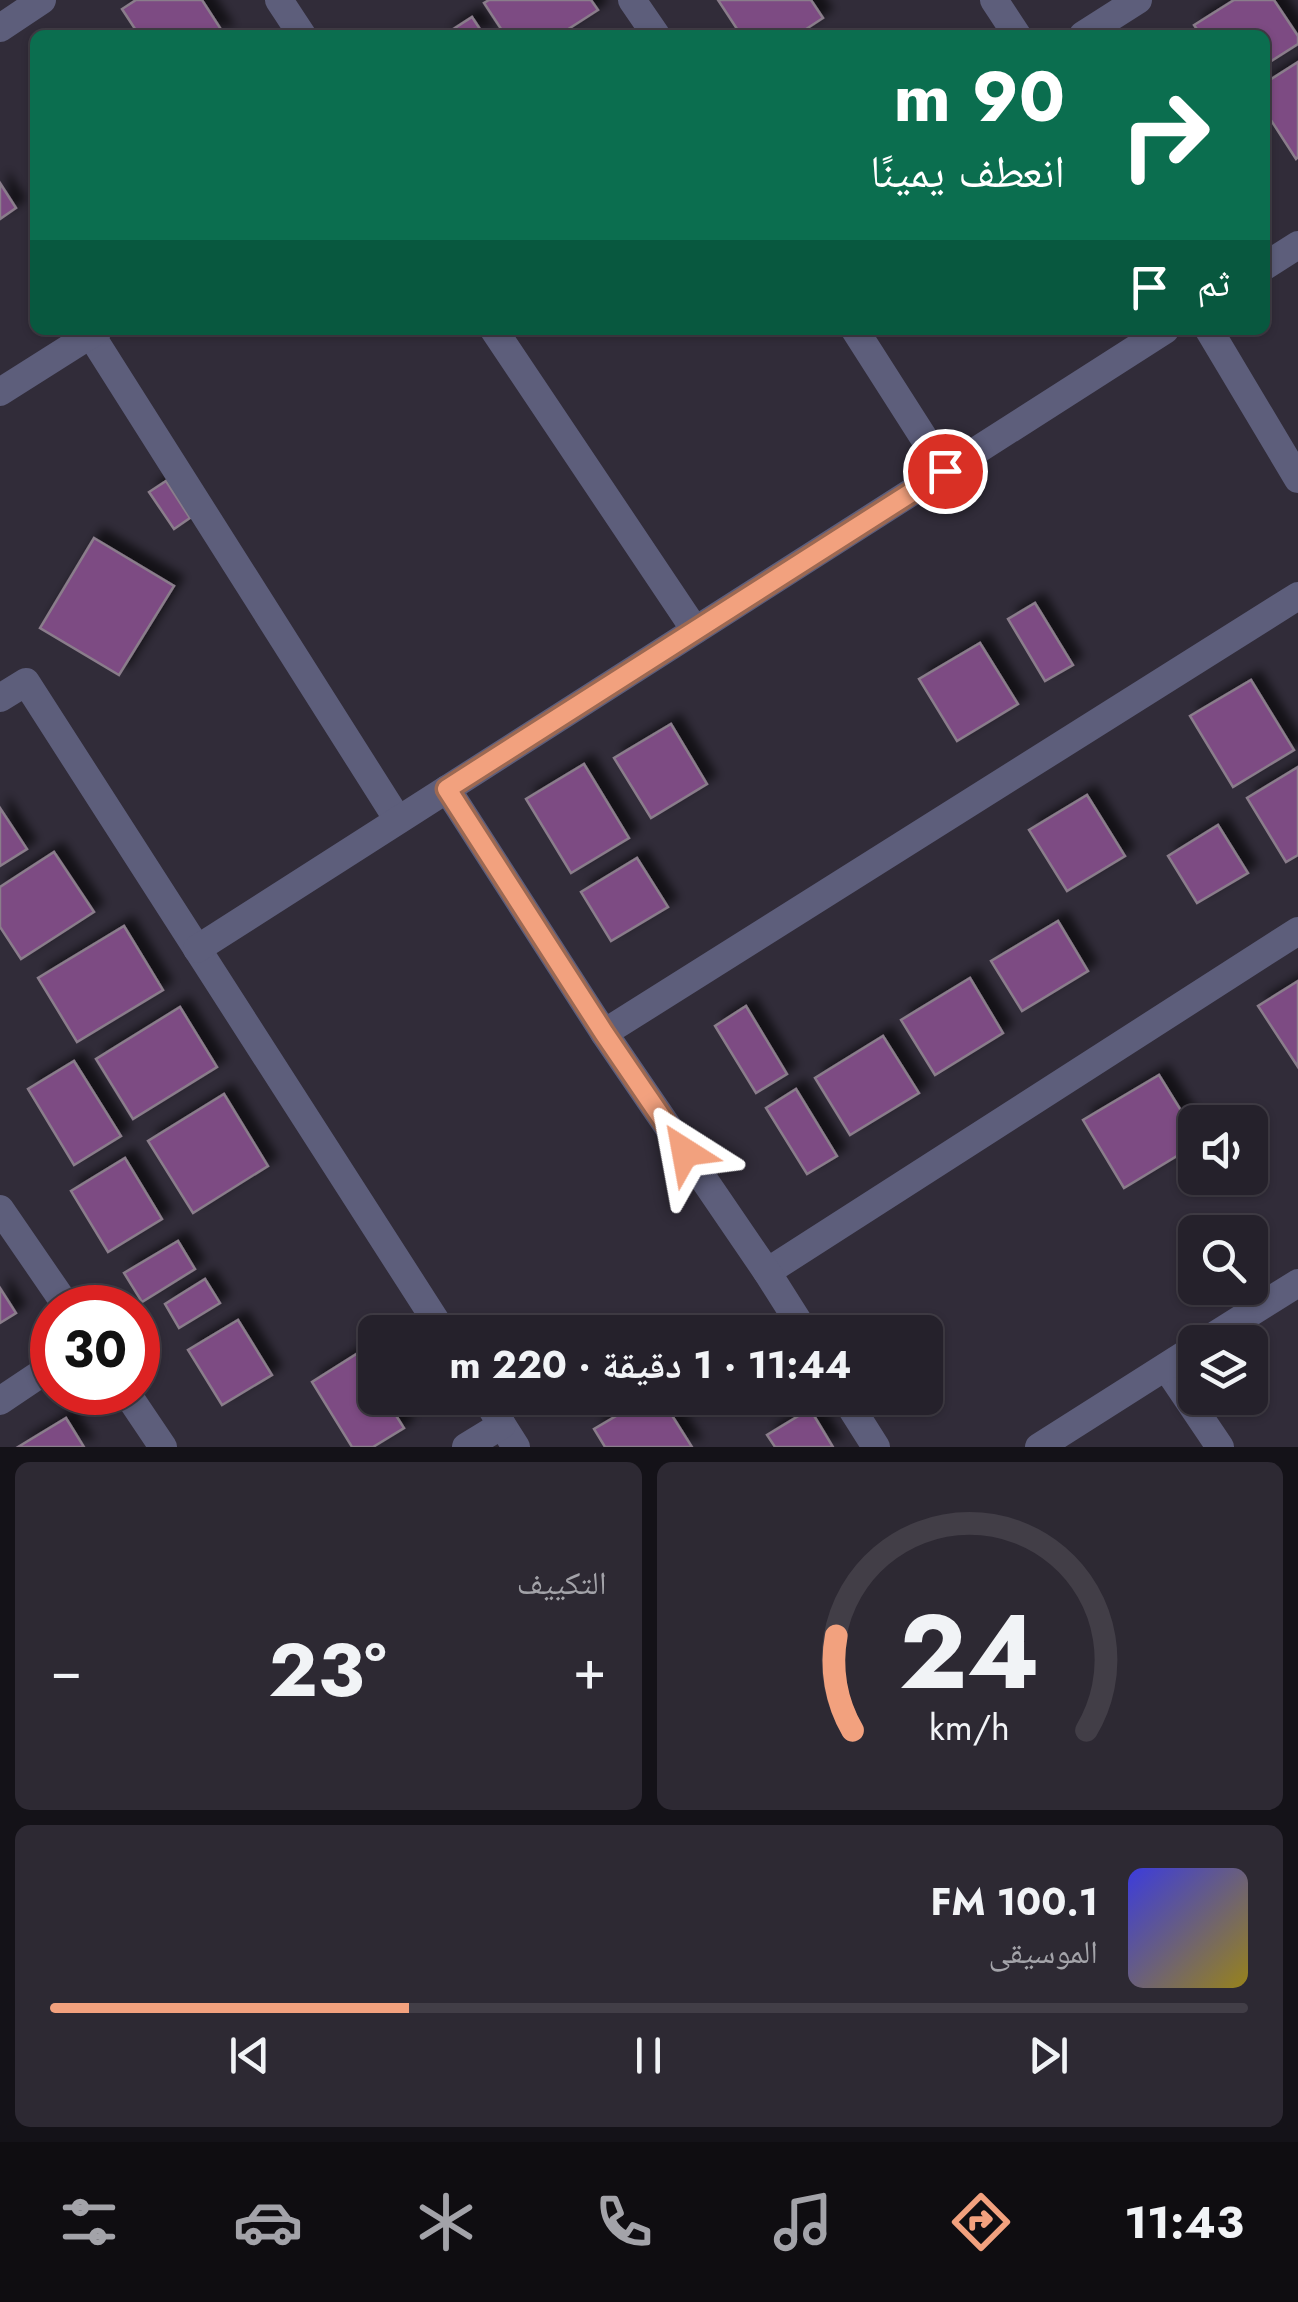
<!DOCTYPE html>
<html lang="ar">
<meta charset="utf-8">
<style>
:root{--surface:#25212b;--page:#2d2933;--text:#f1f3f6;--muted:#a3a3a9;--line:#423e47;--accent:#f2a17e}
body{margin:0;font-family:Jost,"Noto Naskh Arabic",sans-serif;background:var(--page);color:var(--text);direction:rtl;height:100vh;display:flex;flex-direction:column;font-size:38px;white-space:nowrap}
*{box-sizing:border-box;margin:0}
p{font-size:32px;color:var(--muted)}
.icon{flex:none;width:55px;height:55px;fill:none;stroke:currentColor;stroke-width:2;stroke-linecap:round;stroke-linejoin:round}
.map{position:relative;height:1447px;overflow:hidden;direction:ltr}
.panel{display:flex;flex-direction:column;gap:15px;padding:15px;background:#141218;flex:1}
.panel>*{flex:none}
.hud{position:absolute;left:30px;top:30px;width:1240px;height:305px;border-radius:15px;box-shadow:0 2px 8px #0004,0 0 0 2px var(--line);direction:rtl;background:#0b6e4f;color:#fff;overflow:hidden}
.tools{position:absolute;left:1178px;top:1105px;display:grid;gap:20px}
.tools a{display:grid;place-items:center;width:90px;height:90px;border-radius:15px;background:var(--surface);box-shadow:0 2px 8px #0004,0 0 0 2px var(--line);font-size:50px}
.speed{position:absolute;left:30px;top:1285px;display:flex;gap:20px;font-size:50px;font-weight:700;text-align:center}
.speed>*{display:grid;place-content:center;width:130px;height:130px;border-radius:50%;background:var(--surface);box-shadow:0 2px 8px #0004,0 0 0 2px var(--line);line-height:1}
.speed .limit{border:15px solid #d22;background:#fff;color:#111}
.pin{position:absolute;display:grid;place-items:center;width:85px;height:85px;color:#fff;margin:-42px;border:5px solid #fff;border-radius:50%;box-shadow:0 2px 10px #0007}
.me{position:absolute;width:110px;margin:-55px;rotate:326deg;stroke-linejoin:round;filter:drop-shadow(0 0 8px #0008)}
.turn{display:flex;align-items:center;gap:35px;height:210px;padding:0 40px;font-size:45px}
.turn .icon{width:130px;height:130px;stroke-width:2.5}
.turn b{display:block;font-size:70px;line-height:85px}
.then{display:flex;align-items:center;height:95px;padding:0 40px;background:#0003;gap:20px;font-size:38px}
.big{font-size:75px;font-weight:700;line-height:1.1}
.panel .tile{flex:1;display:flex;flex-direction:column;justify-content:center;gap:15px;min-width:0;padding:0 35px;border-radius:15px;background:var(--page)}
.panel .dial{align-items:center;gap:0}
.dial svg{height:260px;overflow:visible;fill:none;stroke:var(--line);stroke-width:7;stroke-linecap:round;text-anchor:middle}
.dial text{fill:var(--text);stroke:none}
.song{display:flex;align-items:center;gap:30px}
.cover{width:120px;height:120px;border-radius:15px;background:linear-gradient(135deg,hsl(240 70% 55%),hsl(50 70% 35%))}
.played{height:10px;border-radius:5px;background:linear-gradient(90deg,var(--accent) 30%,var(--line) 30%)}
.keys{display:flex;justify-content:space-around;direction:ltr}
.heat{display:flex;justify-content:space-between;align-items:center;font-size:55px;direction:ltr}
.panel .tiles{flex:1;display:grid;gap:15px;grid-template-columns:1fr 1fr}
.tile:last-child{grid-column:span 2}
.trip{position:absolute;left:358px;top:1315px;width:585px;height:100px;border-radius:15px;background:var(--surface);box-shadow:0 2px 8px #0004,0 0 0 2px var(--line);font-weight:700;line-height:100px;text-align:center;direction:rtl}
.dock{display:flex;height:160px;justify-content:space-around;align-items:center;background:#0f0d11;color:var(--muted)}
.dock .icon{width:70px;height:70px}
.dock .selected{color:var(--accent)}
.dock b{font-size:45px;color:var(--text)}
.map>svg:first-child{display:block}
</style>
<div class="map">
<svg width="1298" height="1447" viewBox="0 0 1298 1447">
<defs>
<filter id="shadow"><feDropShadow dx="9" dy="-9" stdDeviation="5" flood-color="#0009"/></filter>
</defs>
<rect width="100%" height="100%" fill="#312c39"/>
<g fill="#7d4b83" stroke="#8a7d8b" stroke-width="2.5" filter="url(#shadow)">
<polygon points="136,0 202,0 224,34 139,35 122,9"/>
<polygon points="489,0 591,0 598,10 559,35 505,35 484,3"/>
<polygon points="718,0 811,0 823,18 797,35 741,35"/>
<polygon points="1234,0 1274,0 1298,36 1298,44 1265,65 1265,35 1201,35 1194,25"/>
<polygon points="472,17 484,35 444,35"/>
<polygon points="1298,62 1298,157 1296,159 1265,111 1265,83"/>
<polygon points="0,183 16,208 0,219"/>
<polygon points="166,481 190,518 174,529 149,492"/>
<polygon points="94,538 174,586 119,675 40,628"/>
<polygon points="1035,603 1073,665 1045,681 1008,619"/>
<polygon points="980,643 1018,704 957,741 919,679"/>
<polygon points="1251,680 1294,750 1233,787 1190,716"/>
<polygon points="671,724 707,784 651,818 614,758"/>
<polygon points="584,764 629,838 571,873 526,799"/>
<polygon points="1298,767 1298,855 1286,862 1247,798"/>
<polygon points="1087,795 1125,856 1067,891 1029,830"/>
<polygon points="0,808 27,849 0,866"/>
<polygon points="1218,825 1248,873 1197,903 1168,856"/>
<polygon points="54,852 94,912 21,959 0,927 0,887"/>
<polygon points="637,858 668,907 611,941 581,892"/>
<polygon points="1058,921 1088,971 1022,1011 991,961"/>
<polygon points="124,926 163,990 77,1042 38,978"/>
<polygon points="970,978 1003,1033 935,1075 901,1020"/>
<polygon points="1298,981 1298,1067 1258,1006"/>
<polygon points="746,1006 787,1074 756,1093 715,1026"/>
<polygon points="180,1007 217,1067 133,1119 96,1059"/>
<polygon points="883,1036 919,1093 850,1135 815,1078"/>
<polygon points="74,1061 121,1136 74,1165 28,1089"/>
<polygon points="1159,1075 1195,1133 1195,1145 1124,1188 1083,1120"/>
<polygon points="796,1089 837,1156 807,1174 766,1108"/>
<polygon points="224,1094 268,1166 193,1213 148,1141"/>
<polygon points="125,1158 162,1219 108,1252 71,1191"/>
<polygon points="178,1241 195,1269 142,1302 124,1273"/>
<polygon points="205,1279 220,1303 179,1328 165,1304"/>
<polygon points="0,1288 16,1313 0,1323"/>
<polygon points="238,1320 272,1375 222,1405 188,1350"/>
<polygon points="358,1353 375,1381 375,1398 385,1398 404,1428 373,1447 352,1447 312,1382"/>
<polygon points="647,1398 661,1398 692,1447 605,1447 594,1429"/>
<polygon points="810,1409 833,1447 775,1447 767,1435"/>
<polygon points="66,1418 84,1447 18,1447"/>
</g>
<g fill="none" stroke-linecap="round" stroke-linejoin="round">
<g stroke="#5d5e7b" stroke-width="28">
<polyline points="279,0 302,35"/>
<polyline points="632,0 656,35"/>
<polyline points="994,0 1017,35"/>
<polyline points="0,28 42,0"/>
<polyline points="1083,35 1138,0"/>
<polyline points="1265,266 1298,245"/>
<polyline points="494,330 695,630"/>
<polyline points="855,330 945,471"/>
<polyline points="1209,330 1298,479"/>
<polyline points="91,335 398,820"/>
<polyline points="0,392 98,330"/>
<polyline points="0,698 26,682 443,1332"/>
<polyline points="447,789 604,1033"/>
<polyline points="197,949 1165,330"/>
<polyline points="0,1209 68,1308"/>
<polyline points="767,1272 1298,931"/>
<polyline points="805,1332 767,1272 604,1033 1298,596"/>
<polyline points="1204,1342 1298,1283"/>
<polyline points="1166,1367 1220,1447"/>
<polyline points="126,1392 163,1447"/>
<polyline points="485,1398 516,1447"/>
<polyline points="845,1398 876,1447"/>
<polyline points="0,1401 52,1366"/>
<polyline points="466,1447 502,1425"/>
<polyline points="1039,1447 1195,1348"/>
</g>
</g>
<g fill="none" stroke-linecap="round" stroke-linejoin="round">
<defs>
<polyline id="route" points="685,1152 604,1033 447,789 945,471"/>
</defs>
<use href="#route" stroke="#9d6952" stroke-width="25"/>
<use href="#route" stroke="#f2a17e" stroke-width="18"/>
</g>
</svg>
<div class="tools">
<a><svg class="icon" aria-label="sound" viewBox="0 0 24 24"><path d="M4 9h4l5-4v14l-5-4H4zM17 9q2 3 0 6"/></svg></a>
<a><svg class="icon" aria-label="search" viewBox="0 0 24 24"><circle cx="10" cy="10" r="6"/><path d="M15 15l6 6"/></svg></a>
<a><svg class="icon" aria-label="layers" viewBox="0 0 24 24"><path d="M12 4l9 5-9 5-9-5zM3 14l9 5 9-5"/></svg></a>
</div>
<div class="speed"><div class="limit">30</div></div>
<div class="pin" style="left:945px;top:471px;background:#d93025"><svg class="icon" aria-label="arrive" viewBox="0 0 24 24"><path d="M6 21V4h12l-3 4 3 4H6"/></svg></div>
<svg class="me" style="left:685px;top:1152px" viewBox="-20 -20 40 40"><path d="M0-17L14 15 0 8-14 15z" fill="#f2a17e" stroke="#fff" stroke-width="4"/></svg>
<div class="trip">11:44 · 1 دقيقة · 220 m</div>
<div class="hud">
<div class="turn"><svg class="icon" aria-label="right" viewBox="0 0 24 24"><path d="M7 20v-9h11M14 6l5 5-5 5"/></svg><div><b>90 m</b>انعطف يمينًا</div></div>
<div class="then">ثم<svg class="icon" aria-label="arrive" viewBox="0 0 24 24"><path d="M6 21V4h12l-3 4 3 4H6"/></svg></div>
</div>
</div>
<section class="panel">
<div class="tiles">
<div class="tile dial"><svg viewBox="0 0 100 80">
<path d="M14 69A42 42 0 1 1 86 69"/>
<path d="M14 69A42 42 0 0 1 9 40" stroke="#f2a17e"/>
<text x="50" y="56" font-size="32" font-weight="700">24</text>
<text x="50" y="72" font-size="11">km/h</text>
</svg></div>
<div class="tile"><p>التكييف</p>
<div class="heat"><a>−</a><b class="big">23°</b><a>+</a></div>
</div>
<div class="tile">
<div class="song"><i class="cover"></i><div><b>100.1 FM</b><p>الموسيقى</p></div></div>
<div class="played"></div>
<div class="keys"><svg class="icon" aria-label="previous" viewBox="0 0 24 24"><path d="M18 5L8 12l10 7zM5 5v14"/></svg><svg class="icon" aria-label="pause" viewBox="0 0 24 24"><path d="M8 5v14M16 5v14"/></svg><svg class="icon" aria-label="next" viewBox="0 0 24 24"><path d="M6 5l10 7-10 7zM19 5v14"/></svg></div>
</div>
</div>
</section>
<nav class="dock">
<b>11:43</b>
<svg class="icon selected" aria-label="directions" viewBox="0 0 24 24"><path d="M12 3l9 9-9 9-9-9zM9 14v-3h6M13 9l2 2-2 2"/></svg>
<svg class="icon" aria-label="music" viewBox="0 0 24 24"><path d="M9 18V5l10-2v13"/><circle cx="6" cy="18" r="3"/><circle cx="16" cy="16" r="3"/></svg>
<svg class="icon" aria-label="phone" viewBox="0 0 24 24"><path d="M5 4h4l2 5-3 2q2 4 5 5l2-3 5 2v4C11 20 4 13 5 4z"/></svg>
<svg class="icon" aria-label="climate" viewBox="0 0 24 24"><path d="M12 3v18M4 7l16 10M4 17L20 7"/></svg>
<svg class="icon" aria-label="car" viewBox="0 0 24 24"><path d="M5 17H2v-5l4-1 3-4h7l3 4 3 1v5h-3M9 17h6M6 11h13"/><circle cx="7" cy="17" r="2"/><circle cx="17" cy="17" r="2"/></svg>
<svg class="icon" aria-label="filters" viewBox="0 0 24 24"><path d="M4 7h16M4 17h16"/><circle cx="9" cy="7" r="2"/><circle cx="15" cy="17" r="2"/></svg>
</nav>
